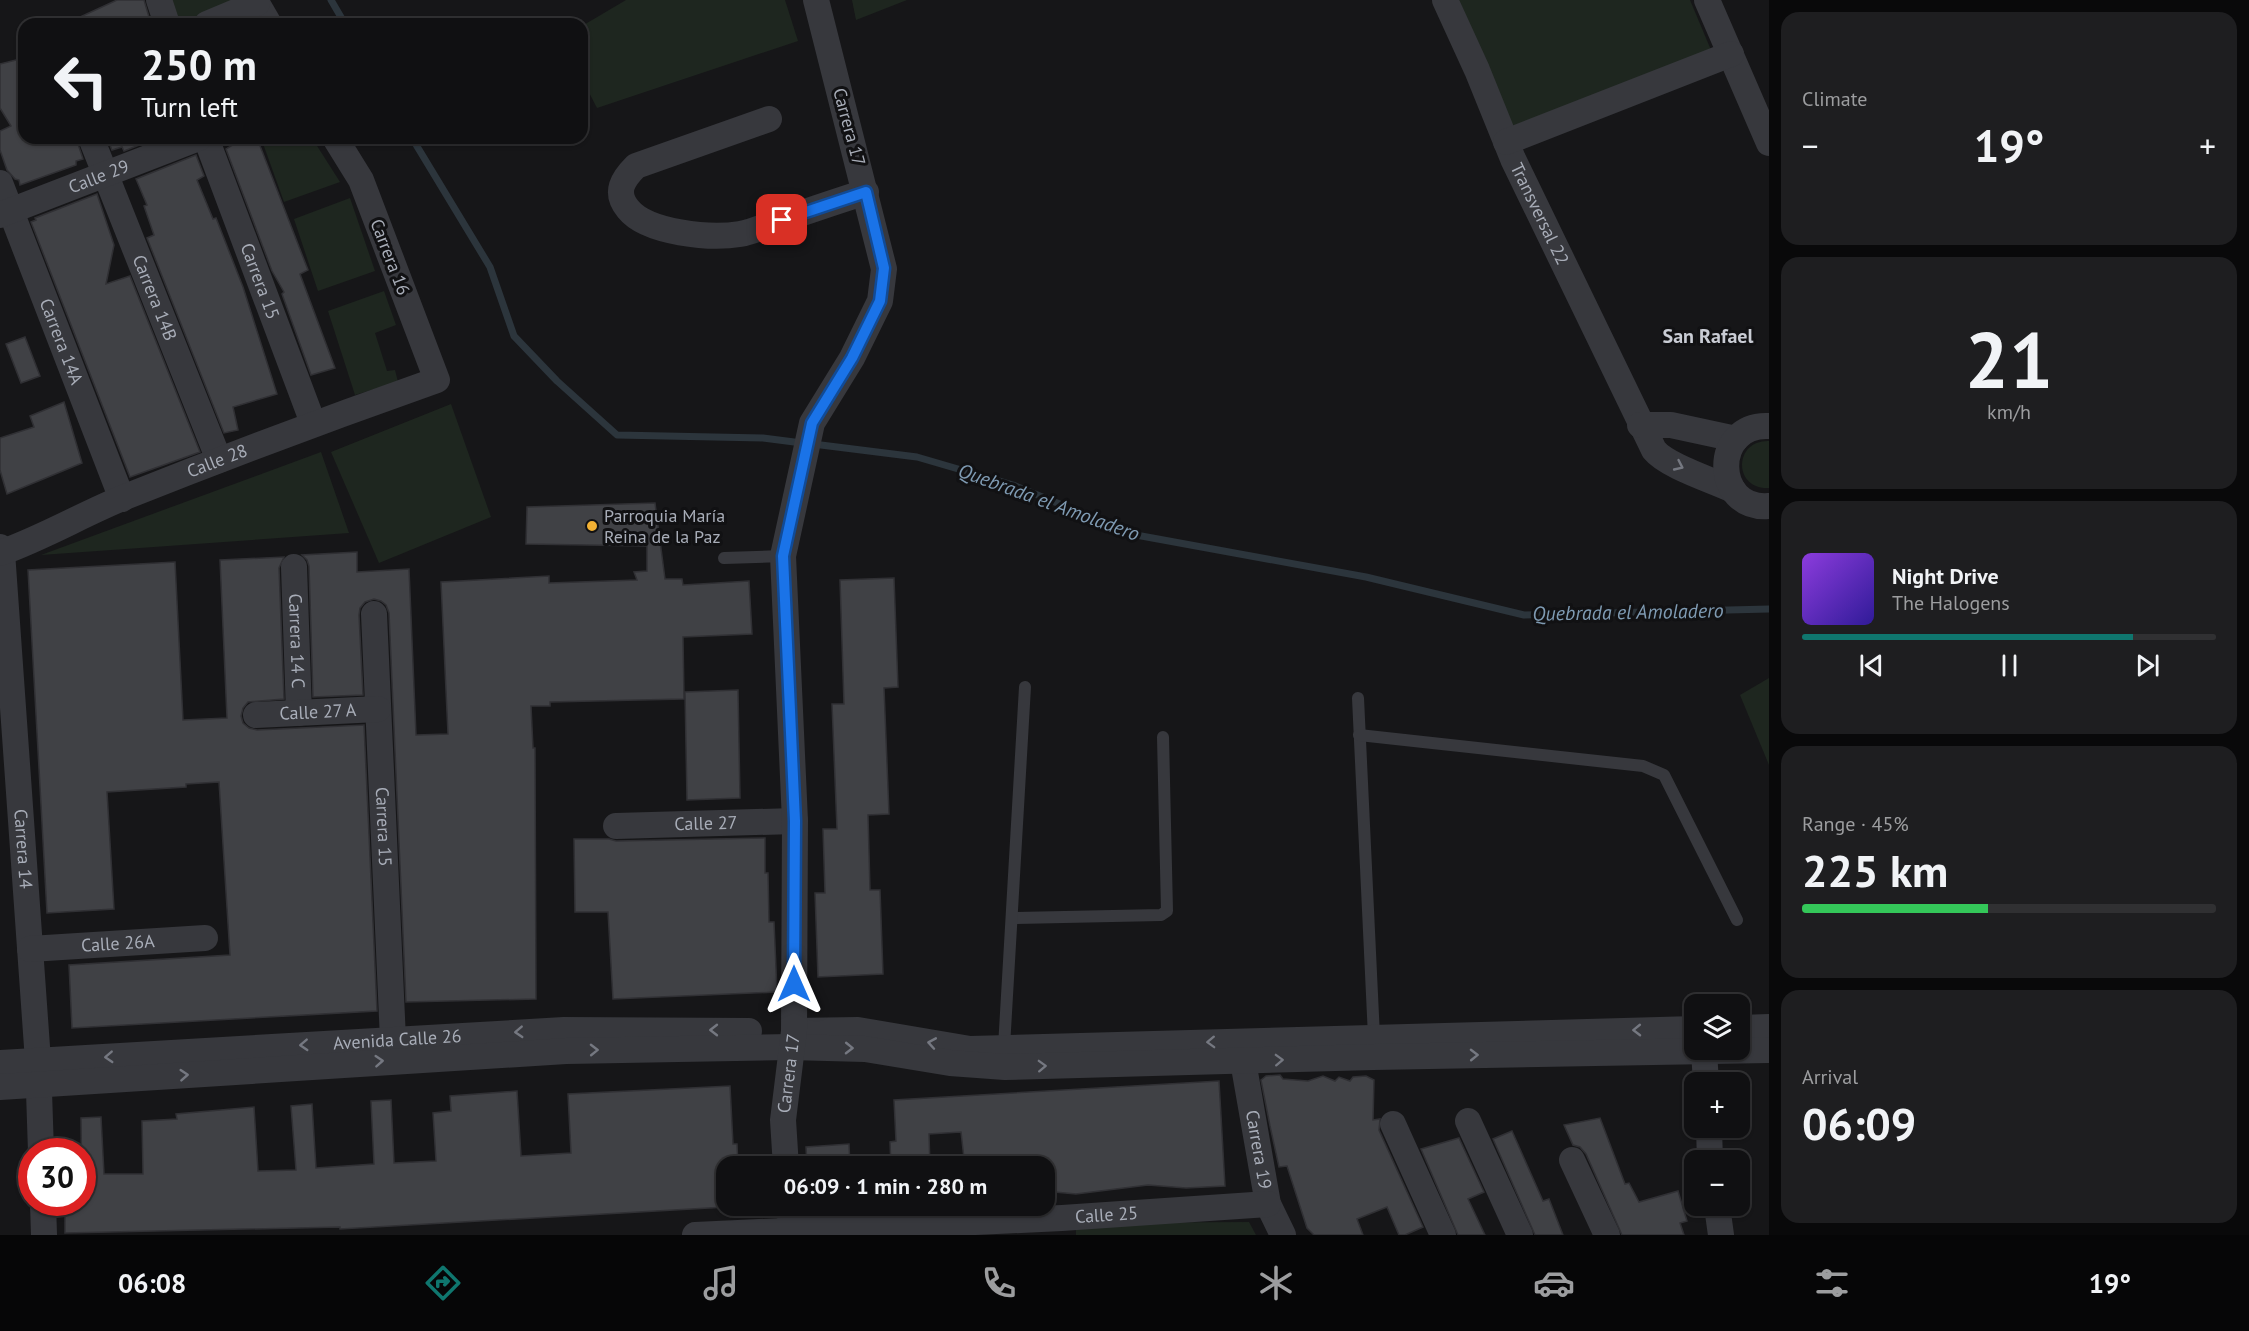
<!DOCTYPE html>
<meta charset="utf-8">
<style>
:root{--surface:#101012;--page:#1e1e20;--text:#f1f3f6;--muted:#9c9d9f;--line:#303032;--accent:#0f766e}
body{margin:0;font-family:"PT Sans",sans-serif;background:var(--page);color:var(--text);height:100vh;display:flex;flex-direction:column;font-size:22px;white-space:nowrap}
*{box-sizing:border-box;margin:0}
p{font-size:20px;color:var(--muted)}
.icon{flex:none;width:33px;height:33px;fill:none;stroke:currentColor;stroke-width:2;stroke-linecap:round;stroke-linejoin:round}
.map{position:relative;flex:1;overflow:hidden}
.side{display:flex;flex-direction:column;gap:12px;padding:12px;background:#09090a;width:480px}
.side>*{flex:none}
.top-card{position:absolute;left:18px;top:18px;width:570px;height:126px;border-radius:18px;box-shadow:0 2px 4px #0004,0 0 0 2px var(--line);background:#101012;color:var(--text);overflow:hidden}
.fabs{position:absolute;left:1684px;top:994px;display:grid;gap:12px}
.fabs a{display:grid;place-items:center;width:66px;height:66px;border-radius:12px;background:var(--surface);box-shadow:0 2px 4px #0004,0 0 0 2px var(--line);font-size:30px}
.speed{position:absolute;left:18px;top:1138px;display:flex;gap:12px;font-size:30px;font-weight:700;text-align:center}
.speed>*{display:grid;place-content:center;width:78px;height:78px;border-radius:50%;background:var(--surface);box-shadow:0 2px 4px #0004,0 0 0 2px var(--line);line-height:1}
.speed .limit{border:9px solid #d22;background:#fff;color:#111}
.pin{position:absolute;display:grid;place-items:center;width:51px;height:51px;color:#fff;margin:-26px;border-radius:12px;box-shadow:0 3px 9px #0006}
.me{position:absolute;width:66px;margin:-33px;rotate:0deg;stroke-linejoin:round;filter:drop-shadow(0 0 4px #0008)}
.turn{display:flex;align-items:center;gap:21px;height:126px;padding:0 24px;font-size:27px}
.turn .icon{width:78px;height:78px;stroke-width:2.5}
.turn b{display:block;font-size:42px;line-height:51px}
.big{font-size:45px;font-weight:700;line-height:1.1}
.side .widget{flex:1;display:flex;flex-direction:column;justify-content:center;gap:9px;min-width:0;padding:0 21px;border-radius:18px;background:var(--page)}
.side .dial{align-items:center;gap:0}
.dial b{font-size:78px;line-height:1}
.song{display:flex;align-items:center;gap:18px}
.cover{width:72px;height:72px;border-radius:9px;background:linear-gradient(135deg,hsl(270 70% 55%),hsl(250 70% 35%))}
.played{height:6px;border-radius:3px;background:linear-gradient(90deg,var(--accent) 80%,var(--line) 80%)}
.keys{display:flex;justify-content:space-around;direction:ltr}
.heat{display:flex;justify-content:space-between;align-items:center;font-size:33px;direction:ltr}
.charge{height:9px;border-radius:4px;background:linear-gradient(90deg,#34c759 45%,var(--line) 0)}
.trip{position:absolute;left:716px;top:1156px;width:339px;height:60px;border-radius:18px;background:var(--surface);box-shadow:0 2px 4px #0004,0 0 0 2px var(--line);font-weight:700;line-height:60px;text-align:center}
.dock{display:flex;height:96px;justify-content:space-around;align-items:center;background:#060607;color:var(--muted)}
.dock .icon{width:42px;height:42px}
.dock .selected{color:var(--accent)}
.dock b{font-size:27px;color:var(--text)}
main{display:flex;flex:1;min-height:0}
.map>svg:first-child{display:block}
</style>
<main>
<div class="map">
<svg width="1769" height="1235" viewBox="0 0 1769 1235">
<rect width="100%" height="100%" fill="#161618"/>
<g fill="#1e261f">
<polygon points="167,0 252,0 196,24 176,24"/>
<polygon points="626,0 785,0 798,41 597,108 582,79 582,26"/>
<polygon points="852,0 907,0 856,20"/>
<polygon points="1459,0 1690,0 1711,50 1513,126"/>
<polygon points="261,138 312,138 340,182 284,202"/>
<polygon points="350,198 375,271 318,291 294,219"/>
<polygon points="384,291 396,325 375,333 387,371 395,370 398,382 355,395 328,311"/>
<polygon points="451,404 491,517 379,563 331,452"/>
<path d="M 1769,441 L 1769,488 C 1733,490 1733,440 1769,441 Z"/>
<polygon points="321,452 349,533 41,555"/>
<polygon points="1769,678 1769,765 1740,695"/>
<polygon points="1249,1222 1256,1235 1076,1235 1076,1223"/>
</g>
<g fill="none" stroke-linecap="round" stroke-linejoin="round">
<g stroke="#2c353c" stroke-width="7">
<polyline points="331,0 345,24"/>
<polyline points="412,138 490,267 514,336 557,381 617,435 763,438 802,443"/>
<polyline points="813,444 917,457 1013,485 1136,535 1366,577 1524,615 1769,609"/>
</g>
</g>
<g fill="#404145" stroke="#303034" stroke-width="1.5">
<polygon points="117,0 144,0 151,24 65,24"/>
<polygon points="24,58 24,138 76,138 83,159 76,161 76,165 20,185 19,180 15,179 7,170 0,150 0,131 11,126 0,108 0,64"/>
<polygon points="107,138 157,138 124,151 122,147 112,150"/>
<polygon points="235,138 257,138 308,270 300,274 335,368 311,375 282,294 284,292 272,271 226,149 236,143"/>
<polygon points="196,155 204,176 197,180 213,219 216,218 243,287 277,394 233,407 238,430 224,433 147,238 154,235 144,206 147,205 136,179"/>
<polygon points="97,194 114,245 106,284 130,276 200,452 130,477 31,222 36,220 35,218"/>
<polygon points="25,337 40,376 21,383 6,344"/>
<polygon points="64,402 82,463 7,494 0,470 0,438 34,427 30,416"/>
<polygon points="655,503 665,579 682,579 683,585 749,581 752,634 683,637 684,699 550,702 550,706 531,706 533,748 535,748 536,999 406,1002 389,613 386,605 381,601 374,599 365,602 360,608 359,615 363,695 313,697 309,566 307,560 302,555 357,552 357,572 409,569 416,735 448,734 441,582 549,576 549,583 637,580 634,572 647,571 647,546 526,544 527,507"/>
<polygon points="284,557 279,568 284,699 248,702 243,708 241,716 243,723 249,728 257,730 364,725 377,1011 72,1028 69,965 230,955 219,782 186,784 186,787 107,792 114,909 47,913 28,570 175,562 183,720 227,718 220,560"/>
<polygon points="894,578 898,687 884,688 889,814 868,815 870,890 880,890 883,974 818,977 815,893 825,893 823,829 837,829 832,704 844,704 840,580"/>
<polygon points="738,690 740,798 687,800 685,692"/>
<polygon points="765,838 765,873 768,873 769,922 774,922 777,992 613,999 608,912 575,912 574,839 609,839 616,841"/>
<polygon points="1280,1075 1283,1079 1308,1081 1323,1076 1335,1081 1339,1077 1350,1081 1353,1077 1366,1076 1374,1080 1373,1120 1380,1119 1379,1130 1423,1227 1405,1235 1399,1235 1387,1207 1357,1219 1363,1235 1314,1235 1307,1228 1287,1166 1279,1167 1270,1126 1261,1080 1266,1076"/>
<polygon points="1219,1081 1225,1186 1186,1188 1148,1185 1076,1194 1044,1191 1044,1167 965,1167 961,1132 929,1134 930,1167 891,1167 890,1142 896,1141 894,1100"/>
<polygon points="730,1086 733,1144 737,1144 738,1167 726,1167 726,1207 340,1229 340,1227 65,1233 65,1203 82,1203 81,1118 101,1117 104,1174 143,1174 142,1121 177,1119 176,1114 254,1107 258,1171 296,1170 291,1106 312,1104 316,1168 374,1164 371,1101 391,1100 394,1163 436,1161 433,1113 451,1111 450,1096 517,1091 521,1156 571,1153 568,1094"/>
<polygon points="1600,1118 1625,1184 1629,1183 1639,1202 1678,1191 1687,1221 1680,1223 1684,1235 1622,1235 1586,1154 1580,1147 1573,1145 1564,1125"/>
<polygon points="1512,1131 1543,1201 1549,1199 1563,1235 1535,1235 1493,1139"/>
<polygon points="1459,1138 1484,1192 1468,1199 1485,1235 1458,1235 1421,1149"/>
<polygon points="849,1144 850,1167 807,1167 806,1147"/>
</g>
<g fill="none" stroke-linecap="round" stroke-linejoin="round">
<g stroke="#37383d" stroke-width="12">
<polyline points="724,558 783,556"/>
<polyline points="1358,698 1374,1037"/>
<polyline points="1359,735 1643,766 1664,775 1737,920"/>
<polyline points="1012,918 1161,915 1167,911 1163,737"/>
<polyline points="1004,1047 1025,687"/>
</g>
<g stroke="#37383d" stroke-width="26">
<polyline points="159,0 167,24"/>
<polyline points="255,0 269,24"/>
<path id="s1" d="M 1445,0 L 1477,70 L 1513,159 L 1654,450 C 1667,466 1712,480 1733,490"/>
<polyline points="1707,0 1769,143"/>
<polyline points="207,24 257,3"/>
<path d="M 769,119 L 636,166 C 623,179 614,192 628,209 C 647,233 711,239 740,234 C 753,232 767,225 779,221 C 808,211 837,201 866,192"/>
<path id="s2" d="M 91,138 L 219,460"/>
<path id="s3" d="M 206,138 L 313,423"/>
<polyline points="1506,142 1731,54"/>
<path id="s4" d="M 0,183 L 122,499"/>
<path id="s5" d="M 0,215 L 199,138"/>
<polyline points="1640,425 1671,425 1736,439"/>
<path d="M 1769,426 C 1711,423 1713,511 1769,506"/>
<path id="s6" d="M 0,547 L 2,552 L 38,1061 L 41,1152"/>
<path id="s7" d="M 0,553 C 43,538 83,514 125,497 C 228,456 332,417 437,380 L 361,180 L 335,138"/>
<path id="s8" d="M 294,567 L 299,713"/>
<path id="s9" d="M 374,614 L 393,1040"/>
<path id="s10" d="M 256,715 L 378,709"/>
<path id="s11" d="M 616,826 L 795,821"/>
<path id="s12" d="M 30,949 L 205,938"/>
<polyline points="1740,1028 1769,1027"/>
<polyline points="794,1031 858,1030 970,1049 1695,1029"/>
<polyline points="1704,1051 1706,1083"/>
<path id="s13" d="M 1243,1061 L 1268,1204 L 1283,1235"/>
<path id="s14" d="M 0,1063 L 564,1030 L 749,1031"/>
<polyline points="0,1087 566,1051 790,1047 865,1049 950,1063 1005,1067 1374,1057 1769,1050"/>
<polyline points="1468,1121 1520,1235"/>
<polyline points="1393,1124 1443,1235"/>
<polyline points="1709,1128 1710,1161"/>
<polyline points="1572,1160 1607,1235"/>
<path id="s15" d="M 786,1167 L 783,1120 L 794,1031 L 795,821 L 783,556 L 812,423 L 852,358 L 880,301 L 884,269 L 816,0"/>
<polyline points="43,1203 44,1235"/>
<polyline points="789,1206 792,1235"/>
<polyline points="1717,1206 1721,1235"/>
<path id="s16" d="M 695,1235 L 1062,1218 L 1268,1204"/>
</g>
</g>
<defs><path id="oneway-chevron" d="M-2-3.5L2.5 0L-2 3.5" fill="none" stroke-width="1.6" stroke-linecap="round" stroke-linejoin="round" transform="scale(1.5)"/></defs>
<g stroke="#757881">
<use href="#oneway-chevron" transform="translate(1679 466) rotate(25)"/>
<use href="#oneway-chevron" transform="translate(714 1030) rotate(-180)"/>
<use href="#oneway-chevron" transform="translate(1637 1030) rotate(179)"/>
<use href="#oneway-chevron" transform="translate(519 1032) rotate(177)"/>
<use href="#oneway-chevron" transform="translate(1211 1042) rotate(178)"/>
<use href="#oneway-chevron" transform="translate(932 1043) rotate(-170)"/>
<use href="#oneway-chevron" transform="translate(304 1045) rotate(177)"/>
<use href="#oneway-chevron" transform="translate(849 1048) rotate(1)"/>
<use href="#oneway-chevron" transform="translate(594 1050) rotate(-1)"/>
<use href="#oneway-chevron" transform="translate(1474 1055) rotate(-1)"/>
<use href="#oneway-chevron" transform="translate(109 1057) rotate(177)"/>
<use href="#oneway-chevron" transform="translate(1279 1060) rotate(-2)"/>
<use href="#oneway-chevron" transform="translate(379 1061) rotate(-4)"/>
<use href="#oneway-chevron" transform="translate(1042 1066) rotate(-2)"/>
<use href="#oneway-chevron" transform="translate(184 1075) rotate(-4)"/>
</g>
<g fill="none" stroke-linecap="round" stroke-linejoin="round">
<defs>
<polyline id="route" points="782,220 866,192 884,268 880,301 852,358 812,423 783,556 795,821 794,984"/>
</defs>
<use href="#route" stroke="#114b97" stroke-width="15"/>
<use href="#route" stroke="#1a73e8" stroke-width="10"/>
</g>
<circle fill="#f2b134" stroke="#111113" stroke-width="2" cx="592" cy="526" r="6"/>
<g text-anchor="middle" stroke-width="6" stroke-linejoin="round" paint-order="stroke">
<g font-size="18" fill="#a8adb8" stroke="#111113">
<text transform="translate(849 127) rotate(75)" y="6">Carrera 17</text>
<text dy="6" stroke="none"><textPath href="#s5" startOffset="106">Calle 29</textPath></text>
<text dy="6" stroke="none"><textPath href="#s1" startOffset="234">Transversal 22</textPath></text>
<text transform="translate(390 257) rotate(69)" y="6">Carrera 16</text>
<text dy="6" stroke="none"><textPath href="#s3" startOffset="153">Carrera 15</textPath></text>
<text dy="6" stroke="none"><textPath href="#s2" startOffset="172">Carrera 14B</textPath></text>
<text dy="6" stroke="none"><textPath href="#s4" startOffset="170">Carrera 14A</textPath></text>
<text dy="6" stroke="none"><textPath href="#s7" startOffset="236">Calle 28</textPath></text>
<text dy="6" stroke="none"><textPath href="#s8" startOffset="74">Carrera 14 C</textPath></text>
<text dy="6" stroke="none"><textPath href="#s10" startOffset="62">Calle 27 A</textPath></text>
<text dy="6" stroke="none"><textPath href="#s11" startOffset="90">Calle 27</textPath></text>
<text dy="6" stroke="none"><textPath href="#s9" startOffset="213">Carrera 15</textPath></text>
<text dy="6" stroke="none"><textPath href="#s6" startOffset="303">Carrera 14</textPath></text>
<text dy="6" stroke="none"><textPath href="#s12" startOffset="88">Calle 26A</textPath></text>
<text dy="6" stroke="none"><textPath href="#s14" startOffset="398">Avenida Calle 26</textPath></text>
<text dy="6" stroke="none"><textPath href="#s15" startOffset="94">Carrera 17</textPath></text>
<text dy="6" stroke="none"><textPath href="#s13" startOffset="90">Carrera 19</textPath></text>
<text dy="6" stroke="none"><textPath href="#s16" startOffset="412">Calle 25</textPath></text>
</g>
<g font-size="18" fill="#a8adb8" stroke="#111113" text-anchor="start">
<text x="604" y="522">Parroquia María<tspan x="604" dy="21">Reina de la Paz</tspan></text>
</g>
<g font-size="20" font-weight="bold" fill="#c9ccd4" stroke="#111113">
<text x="1708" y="343">San Rafael</text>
</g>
<g font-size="20" font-style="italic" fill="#7f9bb3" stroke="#111113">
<text transform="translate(1049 502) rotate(20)" y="7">Quebrada el Amoladero</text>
<text transform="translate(1628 612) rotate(-1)" y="7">Quebrada el Amoladero</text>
</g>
</g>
</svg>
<div class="fabs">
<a><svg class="icon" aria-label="layers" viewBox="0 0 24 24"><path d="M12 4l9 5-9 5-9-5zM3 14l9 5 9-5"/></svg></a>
<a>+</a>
<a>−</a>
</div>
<div class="speed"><div class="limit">30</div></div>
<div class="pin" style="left:782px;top:220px;background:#d93025"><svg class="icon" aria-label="arrive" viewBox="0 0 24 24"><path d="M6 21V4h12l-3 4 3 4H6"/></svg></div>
<svg class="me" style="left:794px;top:984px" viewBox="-20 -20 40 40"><path d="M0-17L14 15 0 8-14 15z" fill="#1a73e8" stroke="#fff" stroke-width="4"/></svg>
<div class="trip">06:09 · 1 min · 280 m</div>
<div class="top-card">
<div class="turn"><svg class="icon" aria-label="left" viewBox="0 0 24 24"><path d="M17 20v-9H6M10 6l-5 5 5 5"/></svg><div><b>250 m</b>Turn left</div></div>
</div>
</div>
<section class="side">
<div class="widget"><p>Climate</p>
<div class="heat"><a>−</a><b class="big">19°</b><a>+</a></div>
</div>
<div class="widget dial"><b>21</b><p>km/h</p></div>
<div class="widget">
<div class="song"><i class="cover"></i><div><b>Night Drive</b><p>The Halogens</p></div></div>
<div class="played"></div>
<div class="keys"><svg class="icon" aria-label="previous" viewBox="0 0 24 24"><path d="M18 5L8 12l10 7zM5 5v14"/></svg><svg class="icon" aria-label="pause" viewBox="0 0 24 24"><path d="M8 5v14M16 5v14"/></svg><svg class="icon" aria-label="next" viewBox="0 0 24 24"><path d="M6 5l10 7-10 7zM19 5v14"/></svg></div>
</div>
<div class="widget"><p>Range · 45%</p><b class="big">225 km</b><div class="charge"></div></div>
<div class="widget"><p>Arrival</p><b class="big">06:09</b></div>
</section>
</main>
<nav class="dock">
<b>06:08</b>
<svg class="icon selected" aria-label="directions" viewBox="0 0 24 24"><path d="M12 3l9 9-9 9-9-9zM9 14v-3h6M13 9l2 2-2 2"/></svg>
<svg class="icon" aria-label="music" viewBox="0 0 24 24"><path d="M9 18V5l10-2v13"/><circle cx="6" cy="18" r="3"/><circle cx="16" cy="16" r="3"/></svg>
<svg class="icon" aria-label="phone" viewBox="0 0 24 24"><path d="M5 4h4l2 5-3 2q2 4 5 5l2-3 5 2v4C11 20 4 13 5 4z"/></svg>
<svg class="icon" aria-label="climate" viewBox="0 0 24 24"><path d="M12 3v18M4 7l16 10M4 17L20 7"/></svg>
<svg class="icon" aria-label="car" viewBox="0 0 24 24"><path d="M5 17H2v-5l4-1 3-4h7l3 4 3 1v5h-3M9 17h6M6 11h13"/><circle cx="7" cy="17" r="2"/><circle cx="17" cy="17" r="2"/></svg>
<svg class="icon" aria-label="filters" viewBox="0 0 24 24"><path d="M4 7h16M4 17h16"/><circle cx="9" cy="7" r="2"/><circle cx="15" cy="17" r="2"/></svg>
<b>19°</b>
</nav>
